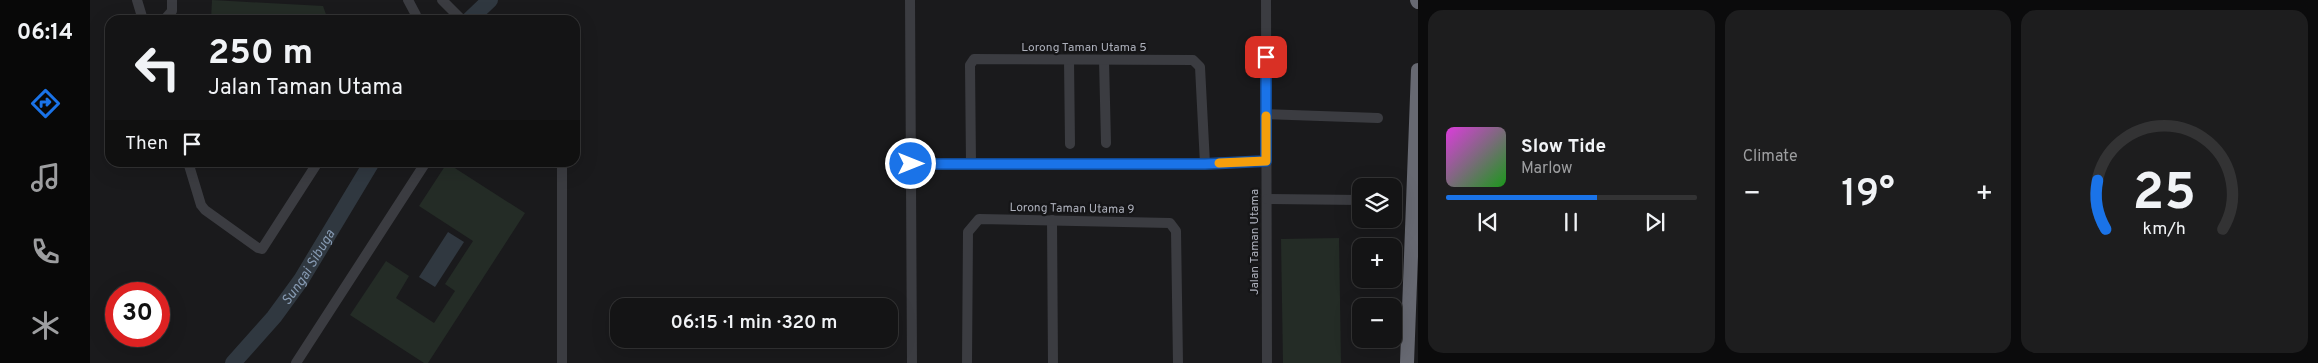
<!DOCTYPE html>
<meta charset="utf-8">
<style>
:root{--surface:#141415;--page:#1d1d1e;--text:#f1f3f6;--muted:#9d9ea0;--line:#333334;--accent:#1a73e8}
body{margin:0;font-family:Overpass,sans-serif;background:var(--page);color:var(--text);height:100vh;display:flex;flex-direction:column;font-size:19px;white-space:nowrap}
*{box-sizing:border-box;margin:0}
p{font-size:16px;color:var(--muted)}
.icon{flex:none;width:28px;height:28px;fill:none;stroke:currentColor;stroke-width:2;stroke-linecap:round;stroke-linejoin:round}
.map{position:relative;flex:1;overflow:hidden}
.side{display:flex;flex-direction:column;gap:10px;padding:10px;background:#0b0b0c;width:900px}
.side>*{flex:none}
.hud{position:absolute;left:15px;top:15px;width:475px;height:152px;border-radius:15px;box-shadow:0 5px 20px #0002,0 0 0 1px var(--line);background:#141415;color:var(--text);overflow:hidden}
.controls{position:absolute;left:1262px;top:178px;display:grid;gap:10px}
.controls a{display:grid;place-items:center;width:50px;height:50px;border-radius:10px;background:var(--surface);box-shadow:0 5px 20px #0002,0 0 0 1px var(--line);font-size:25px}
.speed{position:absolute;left:15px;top:282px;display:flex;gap:10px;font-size:25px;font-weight:700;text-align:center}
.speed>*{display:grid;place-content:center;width:65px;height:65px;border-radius:50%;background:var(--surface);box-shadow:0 5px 20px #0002,0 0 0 1px var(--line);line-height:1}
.speed .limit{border:8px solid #d22;background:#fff;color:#111}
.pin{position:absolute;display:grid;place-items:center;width:42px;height:42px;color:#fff;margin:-21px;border-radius:10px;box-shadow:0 2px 8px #0006}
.me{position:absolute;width:55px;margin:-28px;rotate:90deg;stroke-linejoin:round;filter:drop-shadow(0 0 4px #0008)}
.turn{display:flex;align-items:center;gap:18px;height:105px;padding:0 20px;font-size:22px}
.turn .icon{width:65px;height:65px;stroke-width:2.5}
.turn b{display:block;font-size:35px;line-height:42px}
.then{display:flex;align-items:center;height:48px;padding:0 20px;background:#0003;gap:10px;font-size:19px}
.big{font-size:38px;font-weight:600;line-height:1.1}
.side .tile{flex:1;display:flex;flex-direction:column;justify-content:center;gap:8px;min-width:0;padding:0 18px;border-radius:15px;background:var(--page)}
.side .dial{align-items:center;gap:0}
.dial svg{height:130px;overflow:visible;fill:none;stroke:var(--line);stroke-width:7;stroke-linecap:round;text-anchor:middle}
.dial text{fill:var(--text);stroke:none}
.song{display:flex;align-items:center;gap:15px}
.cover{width:60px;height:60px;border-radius:8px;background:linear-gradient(135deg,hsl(300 70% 55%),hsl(120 70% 35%))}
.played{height:5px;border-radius:2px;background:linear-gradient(90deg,var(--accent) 60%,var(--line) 60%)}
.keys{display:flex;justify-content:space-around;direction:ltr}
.heat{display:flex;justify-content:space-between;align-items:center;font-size:28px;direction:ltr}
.side .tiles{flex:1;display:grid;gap:10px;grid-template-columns:repeat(3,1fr)}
.trip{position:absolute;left:520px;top:298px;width:288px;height:50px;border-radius:15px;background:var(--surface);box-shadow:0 5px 20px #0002,0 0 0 1px var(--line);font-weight:600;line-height:50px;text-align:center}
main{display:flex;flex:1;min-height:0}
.tab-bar{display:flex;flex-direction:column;width:90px;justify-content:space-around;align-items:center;background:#080808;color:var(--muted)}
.tab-bar .icon{width:35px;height:35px}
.tab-bar .active{color:var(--accent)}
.tab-bar b{font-size:22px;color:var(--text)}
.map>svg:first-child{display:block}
</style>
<main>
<nav class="tab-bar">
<b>06:14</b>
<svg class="icon active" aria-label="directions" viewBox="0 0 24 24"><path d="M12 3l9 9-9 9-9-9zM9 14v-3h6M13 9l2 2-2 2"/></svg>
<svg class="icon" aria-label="music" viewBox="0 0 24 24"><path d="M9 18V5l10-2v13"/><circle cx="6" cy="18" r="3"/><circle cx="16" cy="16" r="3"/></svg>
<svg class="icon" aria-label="phone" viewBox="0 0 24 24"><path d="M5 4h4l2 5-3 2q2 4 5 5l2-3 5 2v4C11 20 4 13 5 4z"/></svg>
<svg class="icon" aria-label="climate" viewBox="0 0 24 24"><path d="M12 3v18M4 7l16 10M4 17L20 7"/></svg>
</nav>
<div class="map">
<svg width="1328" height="363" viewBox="0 0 1328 363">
<rect width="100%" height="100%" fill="#1a1a1c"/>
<g fill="#242c26">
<polygon points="122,0 233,6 238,20 121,20"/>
<polygon points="357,163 435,213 338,363 334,363 260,315 296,261 319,276 306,298 344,323 365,291 355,284 383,241 329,206"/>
<polygon points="1249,238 1251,363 1193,363 1191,239"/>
</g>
<polygon fill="#303840" points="358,232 374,242 345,287 329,277"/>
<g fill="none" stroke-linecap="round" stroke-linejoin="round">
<g stroke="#303840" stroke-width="16">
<polyline points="379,20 400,0"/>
<path id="s1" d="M 143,363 L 184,317 L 211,280 L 282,162"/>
</g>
<g stroke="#3b3c41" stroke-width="10">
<polyline points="47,0 53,20"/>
<polyline points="318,0 326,15 325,20"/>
<polyline points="352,0 372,20"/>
<polyline points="820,0 822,363"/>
<polyline points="1176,0 1177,363"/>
<polyline points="74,20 82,11 82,0"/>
<polyline points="979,60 980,144"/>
<polyline points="1014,60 1016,143"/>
<polyline points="1176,114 1288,118"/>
<polyline points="98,162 111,205 115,210 168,248 172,249 228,162"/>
<polyline points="821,163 1115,164 1176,161"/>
<polyline points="881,164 880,65 884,59 1103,60 1110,67 1115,164"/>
<polyline points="1177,199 1271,200"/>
<polyline points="962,220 963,363"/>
<polyline points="206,363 336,162"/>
<polyline points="472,363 472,162"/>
<polyline points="877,363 878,232 889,219 1080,223 1086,231 1088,363"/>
</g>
<g stroke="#676972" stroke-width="14">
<polyline points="1327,0 1328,2"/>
<polyline points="1317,363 1328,70"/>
</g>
</g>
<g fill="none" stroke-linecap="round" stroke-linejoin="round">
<defs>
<polyline id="route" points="821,164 1115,164 1176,161 1176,57"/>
</defs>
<use href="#route" stroke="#114b97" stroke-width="12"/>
<use href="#route" stroke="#1a73e8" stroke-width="9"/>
<polyline stroke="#f59e0b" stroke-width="9" points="1129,163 1176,161 1176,116"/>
</g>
<g text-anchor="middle" stroke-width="4.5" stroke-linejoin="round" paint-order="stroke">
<g font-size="12" fill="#adb0bb" stroke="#151517">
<text x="994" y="51">Lorong Taman Utama 5</text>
<text transform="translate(982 208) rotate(1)" y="4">Lorong Taman Utama 9</text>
<text transform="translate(1164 242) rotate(-90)" y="4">Jalan Taman Utama</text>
</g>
<g font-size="14" font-style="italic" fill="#879bb3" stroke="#151517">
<text dy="5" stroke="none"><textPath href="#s1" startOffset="122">Sungai Sibuga</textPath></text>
</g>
</g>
</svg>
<div class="controls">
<a><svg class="icon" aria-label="layers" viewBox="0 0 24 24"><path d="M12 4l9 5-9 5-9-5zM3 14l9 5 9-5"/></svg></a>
<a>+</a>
<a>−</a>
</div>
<div class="speed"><div class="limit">30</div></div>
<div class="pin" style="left:1176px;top:57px;background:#d93025"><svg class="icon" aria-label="arrive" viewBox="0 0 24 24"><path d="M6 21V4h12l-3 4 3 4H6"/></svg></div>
<svg class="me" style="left:821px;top:164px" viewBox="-20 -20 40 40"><circle r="17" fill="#1a73e8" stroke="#fff" stroke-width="3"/><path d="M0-11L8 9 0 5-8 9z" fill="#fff"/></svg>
<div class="trip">06:15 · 1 min · 320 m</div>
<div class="hud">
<div class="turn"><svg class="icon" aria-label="left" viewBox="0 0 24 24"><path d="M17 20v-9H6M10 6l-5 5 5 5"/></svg><div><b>250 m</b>Jalan Taman Utama</div></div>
<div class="then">Then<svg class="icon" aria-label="arrive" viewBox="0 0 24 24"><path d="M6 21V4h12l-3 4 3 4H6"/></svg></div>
</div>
</div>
<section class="side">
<div class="tiles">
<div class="tile">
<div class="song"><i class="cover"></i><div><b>Slow Tide</b><p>Marlow</p></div></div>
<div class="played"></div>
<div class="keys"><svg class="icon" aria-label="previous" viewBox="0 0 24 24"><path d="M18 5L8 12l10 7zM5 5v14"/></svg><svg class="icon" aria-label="pause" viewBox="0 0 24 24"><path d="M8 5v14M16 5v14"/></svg><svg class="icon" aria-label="next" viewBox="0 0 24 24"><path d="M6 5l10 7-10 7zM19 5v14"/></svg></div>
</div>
<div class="tile"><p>Climate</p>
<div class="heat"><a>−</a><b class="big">19°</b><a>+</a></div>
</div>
<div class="tile dial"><svg viewBox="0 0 100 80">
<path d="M14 69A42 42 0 1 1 86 69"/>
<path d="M14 69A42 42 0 0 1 9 39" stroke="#1a73e8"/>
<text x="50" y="56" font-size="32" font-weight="700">25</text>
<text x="50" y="72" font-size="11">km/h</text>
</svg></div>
</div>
</section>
</main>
